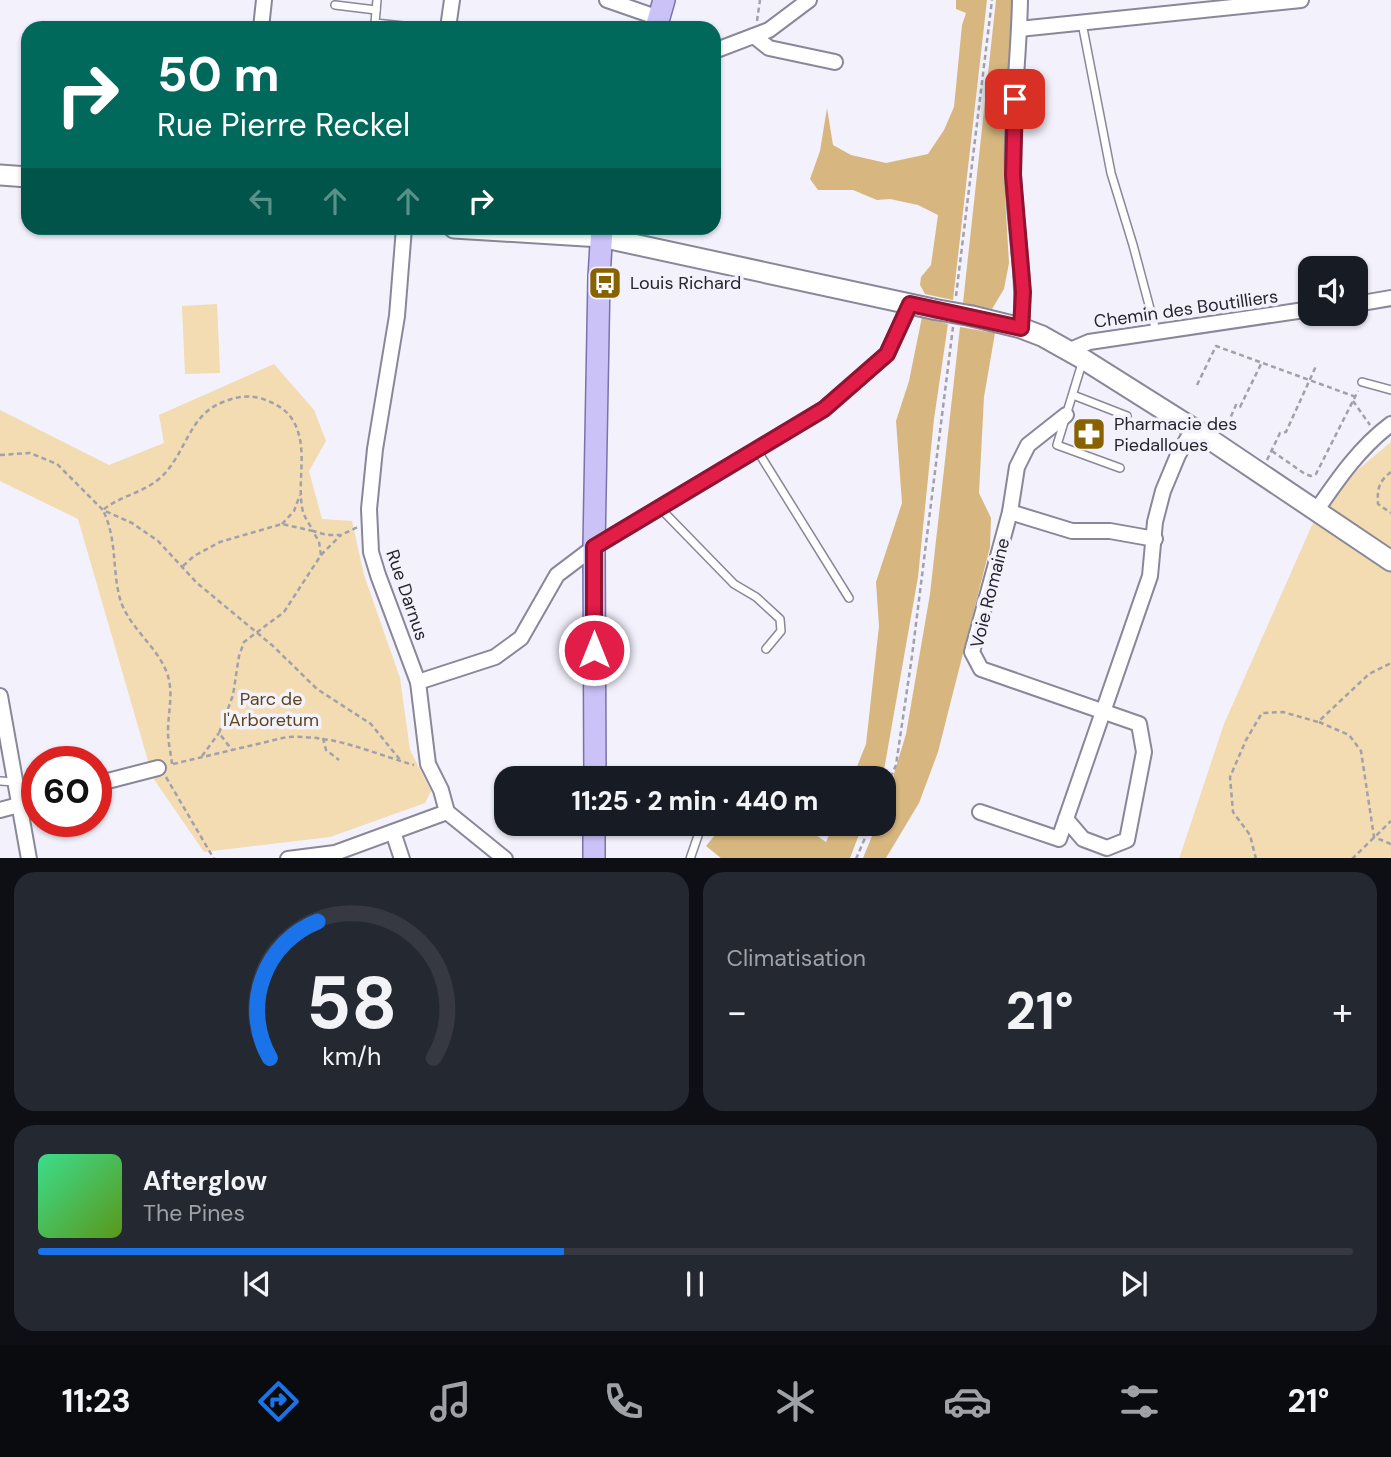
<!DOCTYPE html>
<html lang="fr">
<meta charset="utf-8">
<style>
:root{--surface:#171b24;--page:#242831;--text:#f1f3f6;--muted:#9ea1a6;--line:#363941;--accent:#1a73e8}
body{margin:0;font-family:"DM Sans",sans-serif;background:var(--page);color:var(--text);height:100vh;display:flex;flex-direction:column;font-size:26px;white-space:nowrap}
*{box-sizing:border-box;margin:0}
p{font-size:23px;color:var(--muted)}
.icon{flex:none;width:38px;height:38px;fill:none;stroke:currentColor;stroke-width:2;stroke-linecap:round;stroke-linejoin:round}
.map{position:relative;height:858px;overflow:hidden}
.side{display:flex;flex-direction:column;gap:14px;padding:14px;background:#0d0f14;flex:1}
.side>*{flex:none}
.guide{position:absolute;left:21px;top:21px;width:700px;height:214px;border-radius:21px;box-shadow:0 2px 5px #0004;background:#00695c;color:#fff;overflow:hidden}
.controls{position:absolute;left:1298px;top:256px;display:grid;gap:14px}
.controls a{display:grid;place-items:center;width:70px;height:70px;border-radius:14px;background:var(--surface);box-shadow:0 2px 5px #0004;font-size:35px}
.speed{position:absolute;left:21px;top:746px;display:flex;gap:14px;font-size:35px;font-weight:700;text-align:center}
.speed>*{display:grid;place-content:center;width:91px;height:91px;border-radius:50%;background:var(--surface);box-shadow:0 2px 5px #0004;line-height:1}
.speed .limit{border:10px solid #d22;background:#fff;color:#111}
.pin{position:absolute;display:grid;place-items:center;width:60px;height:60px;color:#fff;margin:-30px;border-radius:14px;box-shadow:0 4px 10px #0006}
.me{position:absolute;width:77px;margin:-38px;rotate:0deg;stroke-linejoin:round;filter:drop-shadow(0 0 5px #0008)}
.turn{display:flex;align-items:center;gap:24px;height:147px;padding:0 21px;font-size:32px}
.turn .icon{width:91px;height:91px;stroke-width:2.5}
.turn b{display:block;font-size:49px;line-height:60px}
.lanes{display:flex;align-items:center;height:66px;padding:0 21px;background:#0003;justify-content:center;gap:35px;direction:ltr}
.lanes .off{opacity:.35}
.big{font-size:52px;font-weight:800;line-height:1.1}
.side .tile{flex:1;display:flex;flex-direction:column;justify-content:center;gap:10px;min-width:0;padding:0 24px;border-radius:21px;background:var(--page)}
.side .dial{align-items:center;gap:0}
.dial svg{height:182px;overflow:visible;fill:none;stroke:var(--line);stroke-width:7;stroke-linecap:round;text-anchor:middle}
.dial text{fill:var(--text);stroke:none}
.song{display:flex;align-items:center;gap:21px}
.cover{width:84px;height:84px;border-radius:10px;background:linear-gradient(135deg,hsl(150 70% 55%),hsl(90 70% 35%))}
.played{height:7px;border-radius:4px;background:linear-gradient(90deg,var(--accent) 40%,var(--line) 40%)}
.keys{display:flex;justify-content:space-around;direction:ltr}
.heat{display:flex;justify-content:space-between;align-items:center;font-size:38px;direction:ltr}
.side .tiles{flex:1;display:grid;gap:14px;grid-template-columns:1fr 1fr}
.tile:last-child{grid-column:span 2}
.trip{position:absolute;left:494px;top:766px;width:402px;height:70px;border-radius:21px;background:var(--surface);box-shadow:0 2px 5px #0004;font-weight:800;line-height:70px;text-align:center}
.menu{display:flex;height:112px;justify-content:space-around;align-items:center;background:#090b0e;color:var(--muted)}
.menu .icon{width:49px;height:49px}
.menu .on{color:var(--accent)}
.menu b{font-size:32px;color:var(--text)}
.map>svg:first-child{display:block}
</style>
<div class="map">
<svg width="1391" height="859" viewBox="0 0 1391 859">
<rect width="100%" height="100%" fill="#f2f1fc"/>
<g fill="#f3dbb2">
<polygon points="217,304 220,373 185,374 182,306"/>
<polygon points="274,364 314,410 326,441 309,471 322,519 352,521 364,575 400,678 410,750 431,791 425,803 330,837 204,852 153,778 78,519 0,481 0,410 109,465 164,443 159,415"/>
<polygon points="1391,442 1391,858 1179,859 1224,724 1324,498"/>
</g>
<g fill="#d7b77f">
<polygon points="956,0 987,0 953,300 925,294 920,285 921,277 931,265 938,215 918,205 890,199 877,200 853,190 818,190 810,179 820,151 827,108 833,145 851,155 886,163 928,154 944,130 954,107 962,25 966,13 956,9"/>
<polygon points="996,0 1013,0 1005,141 1005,196 1009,263 1004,289 992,309 963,303"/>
<polygon points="922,317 948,324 934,419 918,577 884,770 881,779 852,779 866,744 879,626 876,582 902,503 896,421 909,381"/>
<polygon points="960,327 995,333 984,397 979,493 991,518 990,547 938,752 919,803 886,858 863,858 877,824 884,824 884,807 906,734 930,594"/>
<polygon points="724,824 800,824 826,842 834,824 863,824 850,858 722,859 706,846"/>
</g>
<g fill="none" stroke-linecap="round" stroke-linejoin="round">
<defs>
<g id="service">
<polyline points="377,0 375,23 422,28"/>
<polyline points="335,5 376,10"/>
<polyline points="1082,23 1111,173 1133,245 1156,331"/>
<polyline points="1083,360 1057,445 1120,468"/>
<polyline points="1362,382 1391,390"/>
<polyline points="1073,395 1127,416"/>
<polyline points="757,450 849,598"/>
<polyline points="659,507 734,584 756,597 780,619 781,631 766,649"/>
<polyline points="0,781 15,782"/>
<polyline points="690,859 701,827"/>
</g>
<g id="minor">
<polyline points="607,0 659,18"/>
<path d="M 1020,0 C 1019,57 1011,115 1013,172 C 1014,224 1026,276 1021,328"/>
<polyline points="261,28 264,0"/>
<polyline points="448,28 452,0"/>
<polyline points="1019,29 1301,0"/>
<polyline points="754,36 769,48 835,62"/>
<polyline points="714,51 769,30 809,0"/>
<polyline points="404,228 397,316 375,449 369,509 371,552 378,575 418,682 428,764 441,790 447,812 505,859"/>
<polyline points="1356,304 1391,298"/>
<polyline points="1068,351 1089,342 1311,309"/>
<polyline points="1066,415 1028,445 1017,467 1010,512 1072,531 1110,531 1155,539"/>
<path d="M 1316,511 C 1338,479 1360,447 1391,424"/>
<polyline points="1010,512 972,652 981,669 1139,724 1144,752 1127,840 1107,848 1083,839 1066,819"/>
<polyline points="418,682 495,657 521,638 557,575 594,547 824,409 887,354 910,304"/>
<polyline points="0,696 29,859"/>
<polyline points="96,784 158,768"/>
<polyline points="0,810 37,800"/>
<polyline points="980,812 1059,839 1150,576 1155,522 1163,491 1178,455 1193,429"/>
<polyline points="393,832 402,859"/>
<polyline points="288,859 335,853 447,812"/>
</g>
<g id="secondary">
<polyline points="0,175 28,177"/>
<polyline points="454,228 601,237 933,309"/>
<polyline points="972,316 1021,328 1042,336 1083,359 1202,434 1391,561"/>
</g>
<g id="primary">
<polyline points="656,28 664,0"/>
<polyline points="595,779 594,547 599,277 602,228"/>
<polyline points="594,859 594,824"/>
</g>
</defs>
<use href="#service" stroke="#898798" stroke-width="10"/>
<use href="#minor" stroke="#898798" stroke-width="18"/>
<use href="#secondary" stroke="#898798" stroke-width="23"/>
<use href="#primary" stroke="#7c71ac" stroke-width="24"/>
<g stroke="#a2a1aa" stroke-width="2.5" stroke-dasharray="5 3.5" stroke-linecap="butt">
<polyline points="757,21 760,0"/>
<polyline points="956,296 992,0"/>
<polyline points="1197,385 1216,346 1356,397"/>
<polyline points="1353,401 1370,425"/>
<polyline points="1224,432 1236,405 1240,407 1262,362"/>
<polyline points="1272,451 1305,474 1311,476 1316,474 1358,391"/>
<polyline points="0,455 30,453 57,464 103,510 132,523 158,541 197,583 273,646 317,689 371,724 401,761"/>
<polyline points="1267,460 1280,433 1286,432 1316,366"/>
<path d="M 1391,472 C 1379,481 1377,489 1378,504 L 1391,513"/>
<polyline points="282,524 294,511 300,495"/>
<polyline points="321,555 341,535"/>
<polyline points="183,566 194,556 220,542 282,524 313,531 319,542 321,555 284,612 244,642 239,656 233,695 219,733 232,750"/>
<polyline points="1319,722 1349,735 1361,751 1374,837 1391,844"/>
<polyline points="323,738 326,750 339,760"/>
<polyline points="202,756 219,733"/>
<path d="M 172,764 C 171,754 168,742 168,732 C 168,711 174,693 167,673 C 156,644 126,626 119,595 C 112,564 117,540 103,510 C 120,496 142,493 159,479 C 186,456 187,416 223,402 C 236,397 246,395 260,398 C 273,402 287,409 294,422 C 309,451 296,482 303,512 C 305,518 310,525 313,531 L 327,535 L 341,535 L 358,527"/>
<path d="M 173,764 L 287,737 C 337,735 368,752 414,765"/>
<polyline points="166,777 214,859"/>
<polyline points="884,793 896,765 912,656 953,327"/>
<polyline points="856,859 871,824"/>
<polyline points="1256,859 1250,835 1233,812 1230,777 1246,740 1262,713 1283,712 1318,722 1369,674 1391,663"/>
<polyline points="1352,859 1391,821"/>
</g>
<use href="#service" stroke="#fff" stroke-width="7"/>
<use href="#minor" stroke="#fff" stroke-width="14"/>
<use href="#secondary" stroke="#fff" stroke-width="19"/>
<use href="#primary" stroke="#cbc2f7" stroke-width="21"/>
<defs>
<polyline id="secondary-bridge" points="933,309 972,316"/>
</defs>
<use href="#secondary-bridge" stroke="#898798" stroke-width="23" stroke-linecap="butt"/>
<use href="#secondary-bridge" stroke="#fff" stroke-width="19"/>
</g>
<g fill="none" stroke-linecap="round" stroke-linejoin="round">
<defs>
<polyline id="route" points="594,650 594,547 824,409 887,354 910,304 1021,328 1023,292 1013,175 1015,99"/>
</defs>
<use href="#route" stroke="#92132f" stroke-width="18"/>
<use href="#route" stroke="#e11d48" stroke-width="12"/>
</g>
<defs>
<symbol id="bus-square" viewBox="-11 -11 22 22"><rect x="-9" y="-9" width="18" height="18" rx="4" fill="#896200" stroke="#f2f1fc"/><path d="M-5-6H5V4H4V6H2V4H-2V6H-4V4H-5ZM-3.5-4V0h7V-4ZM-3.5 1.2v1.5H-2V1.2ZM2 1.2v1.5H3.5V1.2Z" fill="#fff"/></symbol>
<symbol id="pharmacy-square" viewBox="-11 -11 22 22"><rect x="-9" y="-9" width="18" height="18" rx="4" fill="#896200" stroke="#f2f1fc"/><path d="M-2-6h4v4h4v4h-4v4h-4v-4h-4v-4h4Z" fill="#fff"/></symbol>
</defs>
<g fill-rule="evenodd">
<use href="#bus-square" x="586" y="264" width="38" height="38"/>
<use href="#pharmacy-square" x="1070" y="415" width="38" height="38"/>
</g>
<g text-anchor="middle" stroke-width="7" stroke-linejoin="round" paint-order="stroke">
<g font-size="18" fill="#27262d" stroke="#f2f1fc" text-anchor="start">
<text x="630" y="289">Louis Richard</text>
<text x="1114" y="430">Pharmacie des<tspan x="1114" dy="21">Piedalloues</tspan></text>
</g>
<g font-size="18" fill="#27262d" stroke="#f2f1fc">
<text transform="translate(1186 309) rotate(-8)" y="6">Chemin des Boutilliers</text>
<text transform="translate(990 593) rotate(-76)" y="6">Voie Romaine</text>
<text transform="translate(407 595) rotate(71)" y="6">Rue Darnus</text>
</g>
<g font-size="18" fill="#5c461a" stroke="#f2f1fc">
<text x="271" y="705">Parc de<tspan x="271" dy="21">l'Arboretum</tspan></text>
</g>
</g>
</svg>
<div class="controls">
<a><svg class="icon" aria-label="sound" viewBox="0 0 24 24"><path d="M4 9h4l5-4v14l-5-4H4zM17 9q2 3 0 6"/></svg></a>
</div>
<div class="speed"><div class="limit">60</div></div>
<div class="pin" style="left:1015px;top:99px;background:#d93025"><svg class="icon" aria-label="arrive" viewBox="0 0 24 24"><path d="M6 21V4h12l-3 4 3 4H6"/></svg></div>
<svg class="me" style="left:594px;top:650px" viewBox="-20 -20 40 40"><circle r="17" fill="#e11d48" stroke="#fff" stroke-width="3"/><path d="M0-11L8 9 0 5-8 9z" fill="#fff"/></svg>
<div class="trip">11:25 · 2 min · 440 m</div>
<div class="guide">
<div class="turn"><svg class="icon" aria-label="right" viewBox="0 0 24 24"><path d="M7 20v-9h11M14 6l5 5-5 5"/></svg><div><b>50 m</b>Rue Pierre Reckel</div></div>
<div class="lanes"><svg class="icon off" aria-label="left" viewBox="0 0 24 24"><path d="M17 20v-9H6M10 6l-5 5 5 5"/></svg><svg class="icon off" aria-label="ahead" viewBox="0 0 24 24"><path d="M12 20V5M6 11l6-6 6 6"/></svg><svg class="icon off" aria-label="ahead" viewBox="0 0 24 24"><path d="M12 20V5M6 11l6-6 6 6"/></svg><svg class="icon" aria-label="right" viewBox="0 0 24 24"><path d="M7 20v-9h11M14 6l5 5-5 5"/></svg></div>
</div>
</div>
<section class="side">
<div class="tiles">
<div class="tile dial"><svg viewBox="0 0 100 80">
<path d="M14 69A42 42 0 1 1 86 69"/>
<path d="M14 69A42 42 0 0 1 35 9" stroke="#1a73e8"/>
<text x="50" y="56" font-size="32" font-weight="700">58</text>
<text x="50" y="72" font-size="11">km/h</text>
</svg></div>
<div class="tile"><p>Climatisation</p>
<div class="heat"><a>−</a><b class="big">21°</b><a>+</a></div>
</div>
<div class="tile">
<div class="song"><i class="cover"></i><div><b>Afterglow</b><p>The Pines</p></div></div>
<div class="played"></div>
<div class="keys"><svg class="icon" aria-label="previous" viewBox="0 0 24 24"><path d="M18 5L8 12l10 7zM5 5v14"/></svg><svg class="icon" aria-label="pause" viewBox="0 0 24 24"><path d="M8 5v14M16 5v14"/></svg><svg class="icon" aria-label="next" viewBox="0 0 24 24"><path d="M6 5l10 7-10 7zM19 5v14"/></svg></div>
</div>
</div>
</section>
<nav class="menu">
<b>11:23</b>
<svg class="icon on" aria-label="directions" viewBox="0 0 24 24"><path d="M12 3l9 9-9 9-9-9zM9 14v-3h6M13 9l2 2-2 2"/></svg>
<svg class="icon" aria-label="music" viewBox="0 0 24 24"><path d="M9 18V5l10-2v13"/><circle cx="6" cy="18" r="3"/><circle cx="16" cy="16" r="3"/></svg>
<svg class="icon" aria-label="phone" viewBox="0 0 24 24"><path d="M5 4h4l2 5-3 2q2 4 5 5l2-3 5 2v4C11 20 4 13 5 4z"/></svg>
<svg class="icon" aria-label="climate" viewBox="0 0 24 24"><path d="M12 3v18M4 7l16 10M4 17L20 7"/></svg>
<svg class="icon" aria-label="car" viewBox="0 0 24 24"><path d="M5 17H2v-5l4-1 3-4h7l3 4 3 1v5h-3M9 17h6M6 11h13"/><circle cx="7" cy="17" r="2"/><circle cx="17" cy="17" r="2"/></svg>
<svg class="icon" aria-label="filters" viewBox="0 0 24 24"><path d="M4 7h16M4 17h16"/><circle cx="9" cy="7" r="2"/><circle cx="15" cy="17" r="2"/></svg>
<b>21°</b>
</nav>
